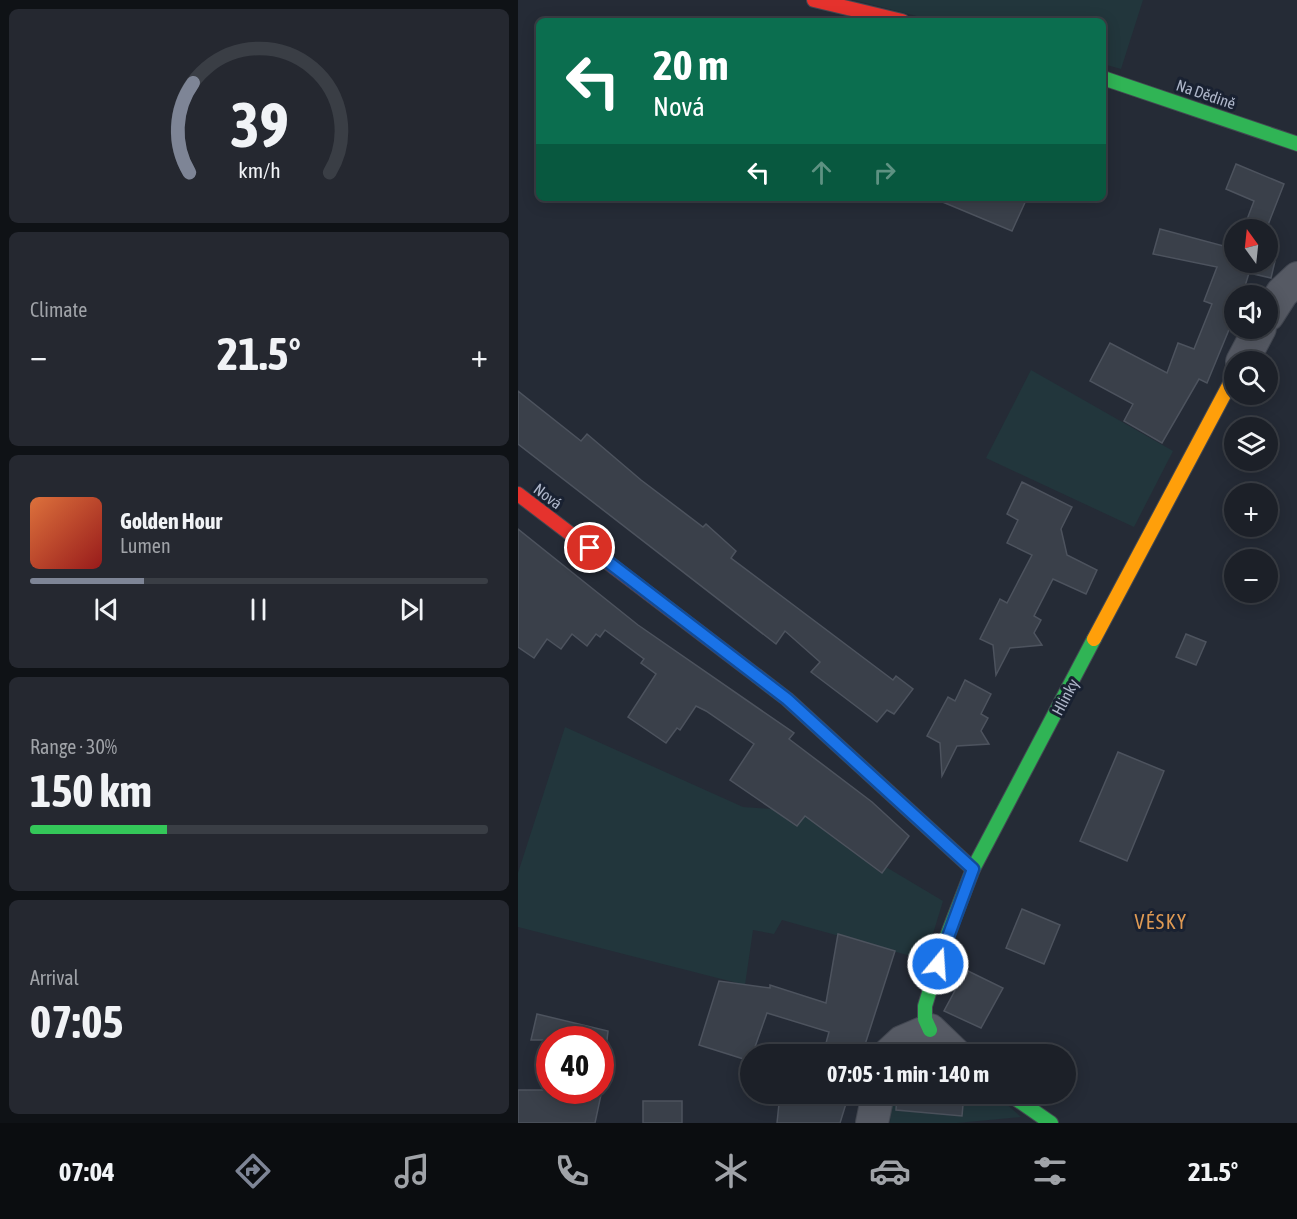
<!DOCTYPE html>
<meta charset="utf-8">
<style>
:root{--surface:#1c2028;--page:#252830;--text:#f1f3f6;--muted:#a0a3a8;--line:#3a3e45;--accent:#7e8596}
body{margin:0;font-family:"Asap Condensed",sans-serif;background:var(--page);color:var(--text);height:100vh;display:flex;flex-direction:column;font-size:22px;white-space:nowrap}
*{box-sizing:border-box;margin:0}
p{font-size:20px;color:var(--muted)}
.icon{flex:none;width:33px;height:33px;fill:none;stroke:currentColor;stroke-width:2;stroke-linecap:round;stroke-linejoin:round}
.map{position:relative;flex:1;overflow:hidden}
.sheet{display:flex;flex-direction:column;gap:9px;padding:9px;background:#0f1216;width:518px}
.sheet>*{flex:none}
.banner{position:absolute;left:18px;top:18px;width:570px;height:183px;border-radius:9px;box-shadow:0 3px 15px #0003,0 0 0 2px var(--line);background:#0b6e4f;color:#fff;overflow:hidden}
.needle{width:39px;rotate:345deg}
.fabs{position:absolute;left:706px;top:219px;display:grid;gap:12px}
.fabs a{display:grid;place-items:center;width:54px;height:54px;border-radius:50%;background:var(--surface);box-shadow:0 3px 15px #0003,0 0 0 2px var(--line);font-size:30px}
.speed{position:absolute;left:18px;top:1026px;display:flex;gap:12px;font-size:30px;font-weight:700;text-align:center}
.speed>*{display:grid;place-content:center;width:78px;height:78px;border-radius:50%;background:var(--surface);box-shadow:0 3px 15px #0003,0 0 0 2px var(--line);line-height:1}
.speed .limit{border:9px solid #d22;background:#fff;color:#111}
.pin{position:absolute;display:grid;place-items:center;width:51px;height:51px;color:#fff;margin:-26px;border:3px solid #fff;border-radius:50%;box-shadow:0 2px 6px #0007}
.me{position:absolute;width:66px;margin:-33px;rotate:18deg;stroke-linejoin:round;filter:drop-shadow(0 0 4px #0008)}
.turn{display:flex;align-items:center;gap:21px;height:126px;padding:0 18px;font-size:27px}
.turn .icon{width:78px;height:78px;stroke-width:2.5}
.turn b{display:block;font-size:42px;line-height:51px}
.lanes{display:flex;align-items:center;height:57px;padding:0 18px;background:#0003;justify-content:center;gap:30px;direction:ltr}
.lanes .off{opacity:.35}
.big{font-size:45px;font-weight:700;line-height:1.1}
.sheet .card{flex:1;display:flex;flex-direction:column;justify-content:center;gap:9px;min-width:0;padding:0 21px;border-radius:9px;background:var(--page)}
.sheet .dial{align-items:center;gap:0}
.dial svg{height:156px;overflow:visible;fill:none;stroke:var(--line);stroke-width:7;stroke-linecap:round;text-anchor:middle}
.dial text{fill:var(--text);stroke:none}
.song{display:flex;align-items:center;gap:18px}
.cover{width:72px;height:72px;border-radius:9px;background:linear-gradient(135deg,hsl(20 70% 55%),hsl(0 70% 35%))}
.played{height:6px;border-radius:3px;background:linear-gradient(90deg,var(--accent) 25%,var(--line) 25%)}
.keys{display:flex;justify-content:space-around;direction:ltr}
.heat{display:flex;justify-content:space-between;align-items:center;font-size:33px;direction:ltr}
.charge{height:9px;border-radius:4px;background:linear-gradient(90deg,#34c759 30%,var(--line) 0)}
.trip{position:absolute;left:222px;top:1044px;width:336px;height:60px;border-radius:30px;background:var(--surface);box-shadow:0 3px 15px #0003,0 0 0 2px var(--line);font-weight:700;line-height:60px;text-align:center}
.menu{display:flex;height:96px;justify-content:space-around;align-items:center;background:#0b0d10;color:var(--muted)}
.menu .icon{width:42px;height:42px}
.menu .active{color:var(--accent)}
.menu b{font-size:27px;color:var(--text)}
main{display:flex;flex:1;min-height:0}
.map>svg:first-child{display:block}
</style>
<main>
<section class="sheet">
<div class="card dial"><svg viewBox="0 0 100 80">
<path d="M14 69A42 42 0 1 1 86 69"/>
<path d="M14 69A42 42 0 0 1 16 23" stroke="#7e8596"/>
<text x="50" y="56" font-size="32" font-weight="700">39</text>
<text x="50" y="72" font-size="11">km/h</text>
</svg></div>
<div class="card"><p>Climate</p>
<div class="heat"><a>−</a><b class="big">21.5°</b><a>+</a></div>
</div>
<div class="card">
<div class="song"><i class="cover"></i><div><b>Golden Hour</b><p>Lumen</p></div></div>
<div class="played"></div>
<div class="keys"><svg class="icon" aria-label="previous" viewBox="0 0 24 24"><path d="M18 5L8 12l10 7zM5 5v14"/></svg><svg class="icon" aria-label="pause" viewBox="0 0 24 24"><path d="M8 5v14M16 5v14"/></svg><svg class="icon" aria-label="next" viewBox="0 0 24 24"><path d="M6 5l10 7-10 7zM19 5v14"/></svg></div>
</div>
<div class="card"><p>Range · 30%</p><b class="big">150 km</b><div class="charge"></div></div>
<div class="card"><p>Arrival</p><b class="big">07:05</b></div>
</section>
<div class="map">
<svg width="780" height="1123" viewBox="0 0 780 1123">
<rect width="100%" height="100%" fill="#252b36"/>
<g fill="#22363c">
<polygon points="336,0 625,0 603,69 585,64 585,21 418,21"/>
<polygon points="513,370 655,451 616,527 468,458"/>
<polygon points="47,727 225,807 255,809 279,826 287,816 363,873 368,867 425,901 407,960 264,920 256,934 235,930 227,985 0,927 0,873"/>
<polygon points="374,1094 477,1094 503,1117 439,1123 372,1123"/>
</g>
<g fill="#3a404a" stroke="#4d535e" stroke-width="1.5">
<polygon points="718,164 766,184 748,230 725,230 736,201 708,189"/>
<polygon points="415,198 509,198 494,231"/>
<polygon points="642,229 717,249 717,262 750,262 750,259 757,261 753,278 731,273 724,296 717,296 717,315 689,383 681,379 644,443 606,421 615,404 572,381 592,343 649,373 660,343 676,349 694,304 686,301 699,267 635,254"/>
<polygon points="0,391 63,441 69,434 123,480 185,527 188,524 218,551 213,558 375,680 378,676 395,689 376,714 369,710 359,722 293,672 302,662 267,631 258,644 0,444"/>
<polygon points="504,482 554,507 543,529 549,555 579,570 568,594 535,579 516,616 523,620 516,633 524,645 492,648 478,675 475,645 462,639 482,599 489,603 514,555 489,543 500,520 489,514"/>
<polygon points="0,529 120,625 276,733 271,739 354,802 391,836 364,873 287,816 279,826 212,780 236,744 188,711 178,706 162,730 159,728 148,743 110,717 138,674 123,663 126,659 87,630 82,637 78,634 69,646 54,634 43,649 29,639 16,658 0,647"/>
<polygon points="668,634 688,642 678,665 658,657"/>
<polygon points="447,680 473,694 463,714 470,718 463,731 471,744 439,746 424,776 422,743 409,736 430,697 437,701"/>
<polygon points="600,752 646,771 609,861 562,841"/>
<polygon points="504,909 542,925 526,964 488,948"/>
<polygon points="320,934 377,951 344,1054 305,1054 311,1032 249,1013 232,1061 181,1045 201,981 252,988 252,985 308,1003"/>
<polygon points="448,970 485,988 463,1028 426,1011"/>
<polygon points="19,1014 90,1031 89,1040 13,1040"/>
<polygon points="0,1090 84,1090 77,1123 0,1123"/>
<polygon points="262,1094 331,1094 322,1123 259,1123"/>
<polygon points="379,1094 446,1094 444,1116 378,1110"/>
<rect x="125" y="1101" width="39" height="22"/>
</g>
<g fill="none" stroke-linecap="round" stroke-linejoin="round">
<defs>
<g id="street">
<polyline points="750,315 764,293 780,278"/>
<polyline points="724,362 742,328"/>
<polyline points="371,1054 384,1042 412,1030 437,1054"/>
<polyline points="354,1123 360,1094"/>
</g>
<g id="fast">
<polyline points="585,78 780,144"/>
<polyline points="412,1030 407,1019 407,1006 426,944 455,869 576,639"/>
<polyline points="491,1094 533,1123"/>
</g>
<g id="slow">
<polyline points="576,639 717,374"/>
<polyline points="239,676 269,699 455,869"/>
</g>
<g id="jam">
<polyline points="296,0 384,21"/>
<polyline points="0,494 239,676"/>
</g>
</defs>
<use href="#street" stroke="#434852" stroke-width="34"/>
<use href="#fast" stroke="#434852" stroke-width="16"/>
<use href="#slow" stroke="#434852" stroke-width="16"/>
<use href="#jam" stroke="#434852" stroke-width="16"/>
<use href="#street" stroke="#565a64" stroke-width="32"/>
<use href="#fast" stroke="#30b455" stroke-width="14"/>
<use href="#slow" stroke="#ff9f0a" stroke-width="14"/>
<use href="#jam" stroke="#e5322d" stroke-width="14"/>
</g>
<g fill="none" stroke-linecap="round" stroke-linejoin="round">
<defs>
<polyline id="route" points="72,548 269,699 455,869 420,964"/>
</defs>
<use href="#route" stroke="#114b97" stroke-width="15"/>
<use href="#route" stroke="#1a73e8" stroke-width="10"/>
</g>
<g text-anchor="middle" stroke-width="6" stroke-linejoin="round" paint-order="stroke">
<g font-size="16" fill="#aeb6c9" stroke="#192131">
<text transform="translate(688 94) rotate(19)" y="6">Na Dědině</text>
<text transform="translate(30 496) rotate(37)" y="6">Nová</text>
<text transform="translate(547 697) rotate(-62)" y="6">Hlinky</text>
</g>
<g font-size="20" letter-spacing="1.5" fill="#df9a53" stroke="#192131">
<text x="643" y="929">VÉSKY</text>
</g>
</g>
</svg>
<div class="fabs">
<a><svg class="needle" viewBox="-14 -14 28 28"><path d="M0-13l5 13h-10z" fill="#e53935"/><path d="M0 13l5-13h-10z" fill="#a0a3a8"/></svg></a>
<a><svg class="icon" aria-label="sound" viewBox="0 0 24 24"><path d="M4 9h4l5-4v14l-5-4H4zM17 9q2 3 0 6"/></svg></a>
<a><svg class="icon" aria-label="search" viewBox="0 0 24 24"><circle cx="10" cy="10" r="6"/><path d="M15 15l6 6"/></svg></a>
<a><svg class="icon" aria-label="layers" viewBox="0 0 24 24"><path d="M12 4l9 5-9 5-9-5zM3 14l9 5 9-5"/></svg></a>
<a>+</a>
<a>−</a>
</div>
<div class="speed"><div class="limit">40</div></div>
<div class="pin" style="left:72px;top:548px;background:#d93025"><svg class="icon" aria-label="arrive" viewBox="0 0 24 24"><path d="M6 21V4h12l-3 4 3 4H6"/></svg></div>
<svg class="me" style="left:420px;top:964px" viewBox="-20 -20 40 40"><circle r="17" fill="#1a73e8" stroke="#fff" stroke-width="3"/><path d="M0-11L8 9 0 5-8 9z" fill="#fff"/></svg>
<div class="trip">07:05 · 1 min · 140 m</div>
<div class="banner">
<div class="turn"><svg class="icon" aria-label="left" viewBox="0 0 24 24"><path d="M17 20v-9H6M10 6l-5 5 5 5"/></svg><div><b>20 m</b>Nová</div></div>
<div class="lanes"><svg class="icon" aria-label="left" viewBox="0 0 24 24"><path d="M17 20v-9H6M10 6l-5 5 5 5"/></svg><svg class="icon off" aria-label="ahead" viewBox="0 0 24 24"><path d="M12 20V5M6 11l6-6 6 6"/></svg><svg class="icon off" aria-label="right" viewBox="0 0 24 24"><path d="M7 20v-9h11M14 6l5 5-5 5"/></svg></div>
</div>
</div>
</main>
<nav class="menu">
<b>07:04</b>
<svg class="icon active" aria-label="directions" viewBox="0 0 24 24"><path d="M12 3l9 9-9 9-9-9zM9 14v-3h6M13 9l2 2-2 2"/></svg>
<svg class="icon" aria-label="music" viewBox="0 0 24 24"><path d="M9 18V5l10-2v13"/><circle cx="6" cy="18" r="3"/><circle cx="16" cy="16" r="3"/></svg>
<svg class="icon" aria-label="phone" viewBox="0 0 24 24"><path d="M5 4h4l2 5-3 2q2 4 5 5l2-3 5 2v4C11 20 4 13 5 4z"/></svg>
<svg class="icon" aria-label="climate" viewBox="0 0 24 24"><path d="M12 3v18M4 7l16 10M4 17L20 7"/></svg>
<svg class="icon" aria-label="car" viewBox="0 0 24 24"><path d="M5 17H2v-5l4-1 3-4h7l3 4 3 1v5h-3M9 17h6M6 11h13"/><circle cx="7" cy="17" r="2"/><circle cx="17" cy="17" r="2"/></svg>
<svg class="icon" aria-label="filters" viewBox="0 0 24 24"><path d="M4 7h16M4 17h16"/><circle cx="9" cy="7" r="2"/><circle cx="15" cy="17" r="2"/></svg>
<b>21.5°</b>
</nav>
